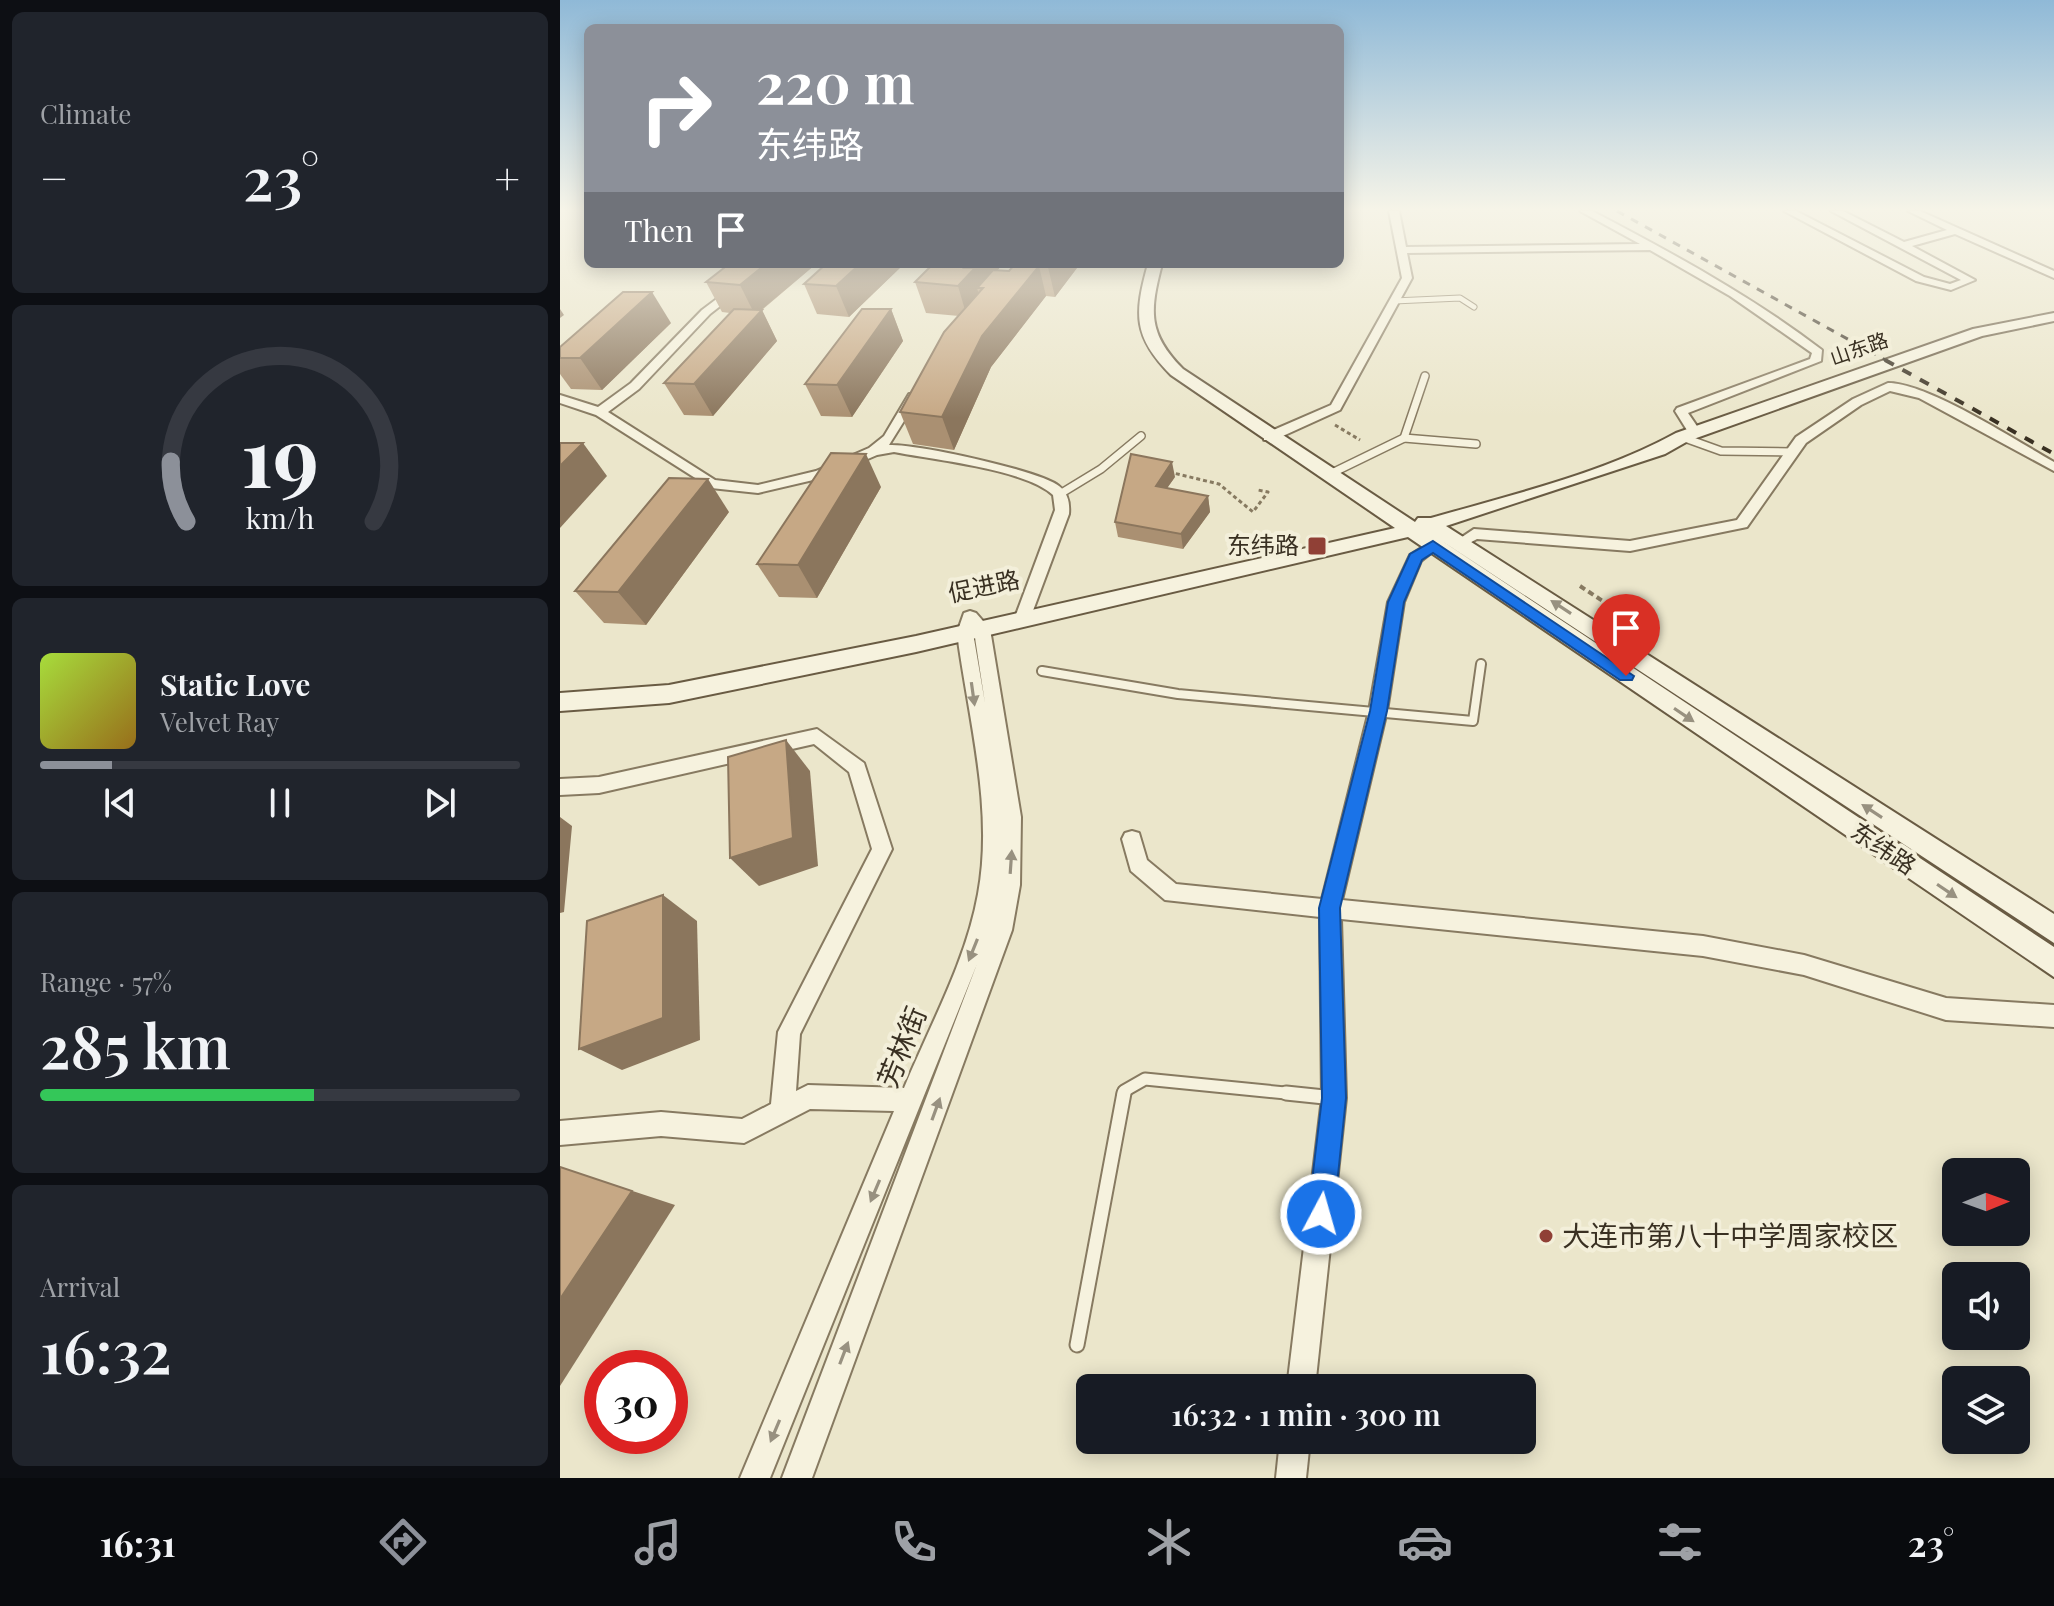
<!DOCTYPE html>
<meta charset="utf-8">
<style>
:root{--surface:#171b24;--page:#20242c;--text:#f1f3f6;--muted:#9ea1a6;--line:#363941;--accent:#8c9099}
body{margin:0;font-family:"Playfair Display","Noto Sans SC",serif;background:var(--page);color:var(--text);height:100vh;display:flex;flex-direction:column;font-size:30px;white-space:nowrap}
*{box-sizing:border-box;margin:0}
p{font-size:26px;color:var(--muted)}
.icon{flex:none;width:44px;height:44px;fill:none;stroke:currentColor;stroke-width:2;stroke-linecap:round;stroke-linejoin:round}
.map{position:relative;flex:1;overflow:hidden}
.sheet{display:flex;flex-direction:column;gap:12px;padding:12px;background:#0d0f14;width:560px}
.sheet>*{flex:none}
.banner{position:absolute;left:24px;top:24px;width:760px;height:244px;border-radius:12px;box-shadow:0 4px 20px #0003;background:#8c9099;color:#fff;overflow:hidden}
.needle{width:52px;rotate:89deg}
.fabs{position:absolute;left:1382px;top:1158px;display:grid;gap:16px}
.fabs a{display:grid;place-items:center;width:88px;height:88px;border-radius:12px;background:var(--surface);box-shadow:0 4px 20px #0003;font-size:40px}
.speed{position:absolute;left:24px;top:1350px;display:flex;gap:16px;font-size:40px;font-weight:700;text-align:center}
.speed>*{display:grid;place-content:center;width:104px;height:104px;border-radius:50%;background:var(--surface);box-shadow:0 4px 20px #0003;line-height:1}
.speed .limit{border:12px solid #d22;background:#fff;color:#111}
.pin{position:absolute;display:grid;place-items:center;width:68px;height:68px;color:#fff;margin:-82px -34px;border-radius:50% 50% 50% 0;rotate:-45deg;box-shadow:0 0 8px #0007}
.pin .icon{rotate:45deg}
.me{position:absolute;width:88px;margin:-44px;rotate:6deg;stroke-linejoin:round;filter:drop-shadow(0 0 6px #0008)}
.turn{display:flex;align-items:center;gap:28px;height:168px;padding:0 40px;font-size:36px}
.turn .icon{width:104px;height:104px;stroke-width:2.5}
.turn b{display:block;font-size:56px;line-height:68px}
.then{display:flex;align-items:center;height:76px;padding:0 40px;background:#0003;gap:16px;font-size:30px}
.big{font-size:60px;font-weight:600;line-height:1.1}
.sheet .widget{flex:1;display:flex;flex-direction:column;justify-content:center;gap:12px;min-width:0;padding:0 28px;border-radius:12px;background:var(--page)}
.sheet .dial{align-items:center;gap:0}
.dial svg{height:208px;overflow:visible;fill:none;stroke:var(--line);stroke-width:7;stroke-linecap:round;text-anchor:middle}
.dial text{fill:var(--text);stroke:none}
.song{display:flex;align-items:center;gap:24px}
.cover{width:96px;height:96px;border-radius:12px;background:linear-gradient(135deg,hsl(80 70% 55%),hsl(40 70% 35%))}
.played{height:8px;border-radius:4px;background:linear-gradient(90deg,var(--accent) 15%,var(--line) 15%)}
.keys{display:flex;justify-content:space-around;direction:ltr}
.heat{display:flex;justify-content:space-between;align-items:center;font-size:44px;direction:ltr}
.charge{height:12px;border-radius:6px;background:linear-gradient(90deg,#34c759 57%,var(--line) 0)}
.trip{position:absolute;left:516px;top:1374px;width:460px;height:80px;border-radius:12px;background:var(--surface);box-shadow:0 4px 20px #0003;font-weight:600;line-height:80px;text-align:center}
.tabs{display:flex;height:128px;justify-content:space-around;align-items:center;background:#090b0e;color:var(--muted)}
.tabs .icon{width:56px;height:56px}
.tabs .on{color:var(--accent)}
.tabs b{font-size:36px;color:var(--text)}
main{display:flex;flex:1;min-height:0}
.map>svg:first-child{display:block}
</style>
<main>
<section class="sheet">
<div class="widget"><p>Climate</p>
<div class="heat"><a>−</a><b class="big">23°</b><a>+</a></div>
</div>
<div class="widget dial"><svg viewBox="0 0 100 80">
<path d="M14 69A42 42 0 1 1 86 69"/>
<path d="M14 69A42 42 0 0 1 8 46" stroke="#8c9099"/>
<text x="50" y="56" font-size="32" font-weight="700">19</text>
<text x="50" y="72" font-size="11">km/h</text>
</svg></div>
<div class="widget">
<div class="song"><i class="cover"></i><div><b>Static Love</b><p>Velvet Ray</p></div></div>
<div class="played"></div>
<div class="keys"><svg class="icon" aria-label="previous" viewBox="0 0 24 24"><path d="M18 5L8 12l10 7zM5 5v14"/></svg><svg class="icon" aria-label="pause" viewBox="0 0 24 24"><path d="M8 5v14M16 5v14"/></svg><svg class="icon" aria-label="next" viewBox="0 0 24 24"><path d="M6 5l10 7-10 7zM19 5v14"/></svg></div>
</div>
<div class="widget"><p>Range · 57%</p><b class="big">285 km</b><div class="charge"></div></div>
<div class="widget"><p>Arrival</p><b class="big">16:32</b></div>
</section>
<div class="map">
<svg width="1494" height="1478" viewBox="0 0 1494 1478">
<rect width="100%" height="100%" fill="#ebe6cb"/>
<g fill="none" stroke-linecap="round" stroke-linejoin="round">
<defs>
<polyline id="lane-far4" points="834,301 900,298 914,307"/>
<g id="lane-far3">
<polyline points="1122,437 1161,451 1232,452"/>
<polyline points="844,438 916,444"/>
<polyline points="768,475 844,438 865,376"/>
<polyline points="500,494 541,469 581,436"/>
</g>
<polyline id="lane-far2" points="482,671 618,694 913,721 921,664"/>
<polyline id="lane-far1" points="563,1095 564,1091 585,1079 746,1095"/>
<g id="lane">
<polyline points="726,1093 774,1098"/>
<polyline points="517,1345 564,1093"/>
</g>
<g id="street">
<path d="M 829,211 L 839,211 L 846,247 L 1080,244 L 1020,211 L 1032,211 C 1112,253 1190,295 1262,350 L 1261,361 L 1128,413 L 1141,432 L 1130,435 L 1115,411 L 1117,408 L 1250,359 L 1252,353 L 1170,296 L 1090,250 L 847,253 L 852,278 L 780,410 L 714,440 L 704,440 L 704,434 L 771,405 L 842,278 Z"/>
<polygon points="1224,211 1236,211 1364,277 1390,284 1401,280 1271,211 1283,211 1344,242 1387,230 1348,211 1360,211 1494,271 1494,278 1395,234 1352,246 1415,280 1391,290 1356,281"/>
<path d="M 203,264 L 214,264 L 150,314 L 79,389 L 48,412 L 155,480 L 198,485 L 256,471 L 309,448 L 324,436 L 349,394 L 357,394 L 359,397 L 329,445 C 354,443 481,471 499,486 C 508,493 510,503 509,514 L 468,624 L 462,626 L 454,620 L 495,510 L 493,495 C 465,469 374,460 334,452 L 317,455 L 266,477 L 198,493 L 151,488 L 36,415 L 0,403 L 0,395 L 38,407 L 71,383 L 142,310 Z"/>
<path d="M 1328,383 C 1368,383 1455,440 1494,462 L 1494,471 L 1359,398 L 1330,391 L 1301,405 L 1246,443 L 1187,527 L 1070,551 L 917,539 L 900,548 L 893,543 L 914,529 L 1070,541 L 1177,520 L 1236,437 L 1293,399 Z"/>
<polygon points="873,541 880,546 861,561 844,602 827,711 782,900 1143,936 1244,955 1386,998 1494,1005 1494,1027 1386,1020 1244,975 1143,956 781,919 786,1098 755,1388 727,1388 762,1098 760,917 605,900 571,871 562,839 565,833 572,831 579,833 587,860 616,884 762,899 809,711 828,602 850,555"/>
<path d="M 410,611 L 416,613 L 430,629 L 461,817 L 460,885 L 452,930 L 252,1478 L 222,1478 L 417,964 L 210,1478 L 180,1478 L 334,1111 L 250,1109 L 184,1143 L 101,1136 L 0,1145 L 0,1121 L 101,1112 L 182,1119 L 211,1104 L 218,1032 L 312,849 L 289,772 L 254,744 L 39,793 L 0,795 L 0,779 L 39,777 L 257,729 L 304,763 L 332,849 L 240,1034 L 236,1091 L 248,1085 L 344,1088 C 370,1025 406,961 418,894 C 434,809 408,717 397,633 L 404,613 ZM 414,631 L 425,703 L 413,633 Z"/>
<polygon points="720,1440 750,1440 746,1478 716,1478"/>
</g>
<path id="secondary" d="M 588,264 L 602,264 C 590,310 587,333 623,369 L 855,522 L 858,518 L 871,518 C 951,495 1044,473 1116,433 L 1413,329 L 1494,313 L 1494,321 L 1422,336 L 1128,441 L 1105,454 L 886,526 L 1494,914 L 1494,943 L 879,539 L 1494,947 L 1494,977 L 848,537 L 356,652 L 109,703 L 0,711 L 0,693 L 109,685 L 356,636 L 835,528 L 611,375 C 573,337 574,314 588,264 Z"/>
</defs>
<use href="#lane-far4" stroke="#877a61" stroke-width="7"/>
<use href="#lane-far3" stroke="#877a61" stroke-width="10"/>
<use href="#lane-far2" stroke="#877a61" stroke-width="12"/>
<use href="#lane-far1" stroke="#877a61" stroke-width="15"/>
<use href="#lane" stroke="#877a61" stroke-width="17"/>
<use href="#street" stroke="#877a61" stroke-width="4"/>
<use href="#secondary" stroke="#695b43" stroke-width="4"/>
<g stroke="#877a61" stroke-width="3" stroke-dasharray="4 3" stroke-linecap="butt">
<polyline points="775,425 800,440"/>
<polyline points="609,472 659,484 693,512 708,492 698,490"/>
</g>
<polyline stroke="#877a61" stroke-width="4" stroke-dasharray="6 4" stroke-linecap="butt" points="1020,586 1061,613"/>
<use href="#lane-far4" stroke="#f6f2de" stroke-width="5"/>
<use href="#lane-far3" stroke="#f6f2de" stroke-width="7"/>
<use href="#lane-far2" stroke="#f6f2de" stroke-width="8"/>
<use href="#lane-far1" stroke="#f6f2de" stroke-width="11"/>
<use href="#lane" stroke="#f6f2de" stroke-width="13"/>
<use href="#street" fill="#f6f2de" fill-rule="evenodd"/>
<use href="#secondary" fill="#f6f2de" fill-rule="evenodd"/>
<polyline stroke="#393022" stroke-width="3" stroke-dasharray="8 8" stroke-linecap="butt" points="1057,211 1329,362"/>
<polyline stroke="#393022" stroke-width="4" stroke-dasharray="10 10" stroke-linecap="butt" points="1325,360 1494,454"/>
</g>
<g fill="#aa9072">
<polygon points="169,264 256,264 202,310 217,341 153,416 124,415 104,383 170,313 162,312 146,282"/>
<polygon points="344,264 289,317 257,314 244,284"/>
<polygon points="373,264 443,264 437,270 449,271 455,264 520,264 495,297 486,296 431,367 394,450 353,444 340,412 399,316 366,313 355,282"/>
<polygon points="331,309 343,341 292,417 261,416 245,384"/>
<polygon points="111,323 42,390 11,389 0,374 0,347"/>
<polygon points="615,477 607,488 648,496 650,512 623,549 558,537 555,522"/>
<polygon points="321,487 257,598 219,597 197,564"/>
<polygon points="169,512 86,625 44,623 15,591"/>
</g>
<g fill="#8b765d">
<polygon points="206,264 256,264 195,315 180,285"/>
<polygon points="300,264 344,264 289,317 276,286"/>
<polygon points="407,264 443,264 422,288 417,288 421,302 407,317 398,286 404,268"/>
<polygon points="490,264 520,264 495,297 488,267"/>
<polygon points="479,266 486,296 431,367 394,450 382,417 422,336"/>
<polygon points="92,292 111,323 42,390 20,358"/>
<polygon points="0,309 4,315 0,318"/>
<polygon points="331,309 343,341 292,417 277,385"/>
<polygon points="202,310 217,341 153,416 134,384"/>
<polygon points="23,443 47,476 0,528 0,466"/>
<polygon points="306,454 321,487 257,598 238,565"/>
<polygon points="612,462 615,477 598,501 596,486"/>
<polygon points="148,479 169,512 86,625 58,592"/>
<polygon points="648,496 650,512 623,549 621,534"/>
<polygon points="226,740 250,771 258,866 199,886 170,858"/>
<polygon points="0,817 12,826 4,912 0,913"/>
<polygon points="103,895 137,921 140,1040 62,1070 19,1049"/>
<polygon points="0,1167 115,1205 0,1386"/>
</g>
<g fill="#c6a885" stroke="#8b765d" stroke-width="2">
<polygon points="169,264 206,264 180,285 146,282"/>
<polygon points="266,264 300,264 276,286 244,284"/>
<polygon points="373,264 407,264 404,268 415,268 398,286 355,282"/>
<polygon points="455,264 490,264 488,267 479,266 422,336 382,417 340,412 384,332 423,288 417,288 433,270 449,271"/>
<polygon points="63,292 92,292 20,358 0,358 0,347"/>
<polygon points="174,309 202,310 134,384 104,383"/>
<polygon points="302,309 331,309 277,385 245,384"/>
<polygon points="0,443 23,443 0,466"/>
<polygon points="271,453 306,454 238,565 197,564"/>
<polygon points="571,454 612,462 596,486 648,496 621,534 555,522"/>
<polygon points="109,478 148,479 58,592 15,591"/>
<polygon points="226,740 233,838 170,858 168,757"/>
<polygon points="103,895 103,1018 19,1049 27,921"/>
<polygon points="0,1167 72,1191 0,1299"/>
</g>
<defs><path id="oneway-solid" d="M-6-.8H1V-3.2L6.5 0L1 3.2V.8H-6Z" transform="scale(2)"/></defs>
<g fill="#989180">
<use href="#oneway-solid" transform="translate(1001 607) rotate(-147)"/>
<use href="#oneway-solid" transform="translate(413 694) rotate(82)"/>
<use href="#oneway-solid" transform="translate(1124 715) rotate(34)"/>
<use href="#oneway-solid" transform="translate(1312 811) rotate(-147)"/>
<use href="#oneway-solid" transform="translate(451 862) rotate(-86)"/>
<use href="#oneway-solid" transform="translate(1387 891) rotate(34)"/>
<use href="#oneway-solid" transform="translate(413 950) rotate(112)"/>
<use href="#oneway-solid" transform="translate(376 1109) rotate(-70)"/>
<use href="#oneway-solid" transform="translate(315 1191) rotate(113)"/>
<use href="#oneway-solid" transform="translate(284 1353) rotate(-69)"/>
<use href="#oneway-solid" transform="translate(215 1431) rotate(113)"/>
</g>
<linearGradient id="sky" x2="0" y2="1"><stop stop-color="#8fb9d7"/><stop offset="0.5" stop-color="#f6f4e8"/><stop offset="1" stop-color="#f6f4e8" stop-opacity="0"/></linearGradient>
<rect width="1494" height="418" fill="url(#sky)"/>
<polygon fill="#1a73e8" stroke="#114b97" stroke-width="2" points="873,541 1074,676 1072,680 1060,680 873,553 862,560 844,602 827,711 780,908 786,1098 774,1214 770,1223 761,1227 752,1223 748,1214 762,1098 759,908 810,711 828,602 850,554"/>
<g fill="#904036" stroke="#f3efda" stroke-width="3">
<rect x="747" y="536" width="20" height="20" rx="4"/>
<circle cx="986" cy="1236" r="8"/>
</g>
<g text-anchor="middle" stroke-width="8" stroke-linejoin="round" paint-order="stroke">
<g font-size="20" fill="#393022" stroke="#f3efda">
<text transform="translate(1299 349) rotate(-19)" y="7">山东路</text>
</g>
<g font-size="24" fill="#393022" stroke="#f3efda" text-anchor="end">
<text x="739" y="554">东纬路</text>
</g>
<g font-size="24" fill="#393022" stroke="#f3efda">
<text transform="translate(424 587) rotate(-12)" y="8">促进路</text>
<text transform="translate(1323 849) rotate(34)" y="8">东纬路</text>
</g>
<g font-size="28" fill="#393022" stroke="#f3efda">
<text transform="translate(342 1047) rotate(-68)" y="10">芳林街</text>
</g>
<g font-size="28" fill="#393022" stroke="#f3efda" text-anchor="start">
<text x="1002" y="1246">大连市第八十中学周家校区</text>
</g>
</g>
</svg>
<div class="fabs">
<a><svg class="needle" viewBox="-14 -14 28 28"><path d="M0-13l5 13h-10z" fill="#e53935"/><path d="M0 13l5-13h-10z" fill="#9ea1a6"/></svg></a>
<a><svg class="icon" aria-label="sound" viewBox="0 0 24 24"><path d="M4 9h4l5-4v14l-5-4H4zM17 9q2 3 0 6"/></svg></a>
<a><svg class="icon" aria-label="layers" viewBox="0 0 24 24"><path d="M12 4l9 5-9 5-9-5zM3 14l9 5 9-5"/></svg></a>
</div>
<div class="speed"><div class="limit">30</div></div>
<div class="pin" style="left:1066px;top:676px;background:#d93025"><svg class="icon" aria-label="arrive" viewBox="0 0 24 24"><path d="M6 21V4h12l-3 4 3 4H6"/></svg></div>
<svg class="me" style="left:761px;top:1214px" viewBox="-20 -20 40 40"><circle r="17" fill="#1a73e8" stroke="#fff" stroke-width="3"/><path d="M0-11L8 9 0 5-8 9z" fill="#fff"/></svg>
<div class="trip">16:32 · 1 min · 300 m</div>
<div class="banner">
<div class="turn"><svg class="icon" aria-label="right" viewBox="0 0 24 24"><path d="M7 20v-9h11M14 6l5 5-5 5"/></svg><div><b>220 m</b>东纬路</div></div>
<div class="then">Then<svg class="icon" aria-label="arrive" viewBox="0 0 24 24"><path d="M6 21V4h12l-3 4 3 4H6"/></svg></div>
</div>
</div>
</main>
<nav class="tabs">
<b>16:31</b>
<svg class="icon on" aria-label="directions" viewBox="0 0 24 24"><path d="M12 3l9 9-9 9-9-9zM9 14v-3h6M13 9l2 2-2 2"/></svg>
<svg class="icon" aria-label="music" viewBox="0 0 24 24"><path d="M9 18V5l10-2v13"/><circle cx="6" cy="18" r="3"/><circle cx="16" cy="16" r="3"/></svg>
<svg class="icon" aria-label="phone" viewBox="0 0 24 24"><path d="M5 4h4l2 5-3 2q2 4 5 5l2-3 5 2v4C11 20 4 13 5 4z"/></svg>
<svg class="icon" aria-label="climate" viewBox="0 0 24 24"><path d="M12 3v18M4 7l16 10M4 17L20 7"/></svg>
<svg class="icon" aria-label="car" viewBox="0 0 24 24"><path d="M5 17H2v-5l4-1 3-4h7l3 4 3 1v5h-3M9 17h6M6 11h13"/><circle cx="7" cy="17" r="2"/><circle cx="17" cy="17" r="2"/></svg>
<svg class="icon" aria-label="filters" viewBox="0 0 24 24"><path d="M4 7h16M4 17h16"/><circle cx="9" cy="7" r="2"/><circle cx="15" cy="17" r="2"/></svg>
<b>23°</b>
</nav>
